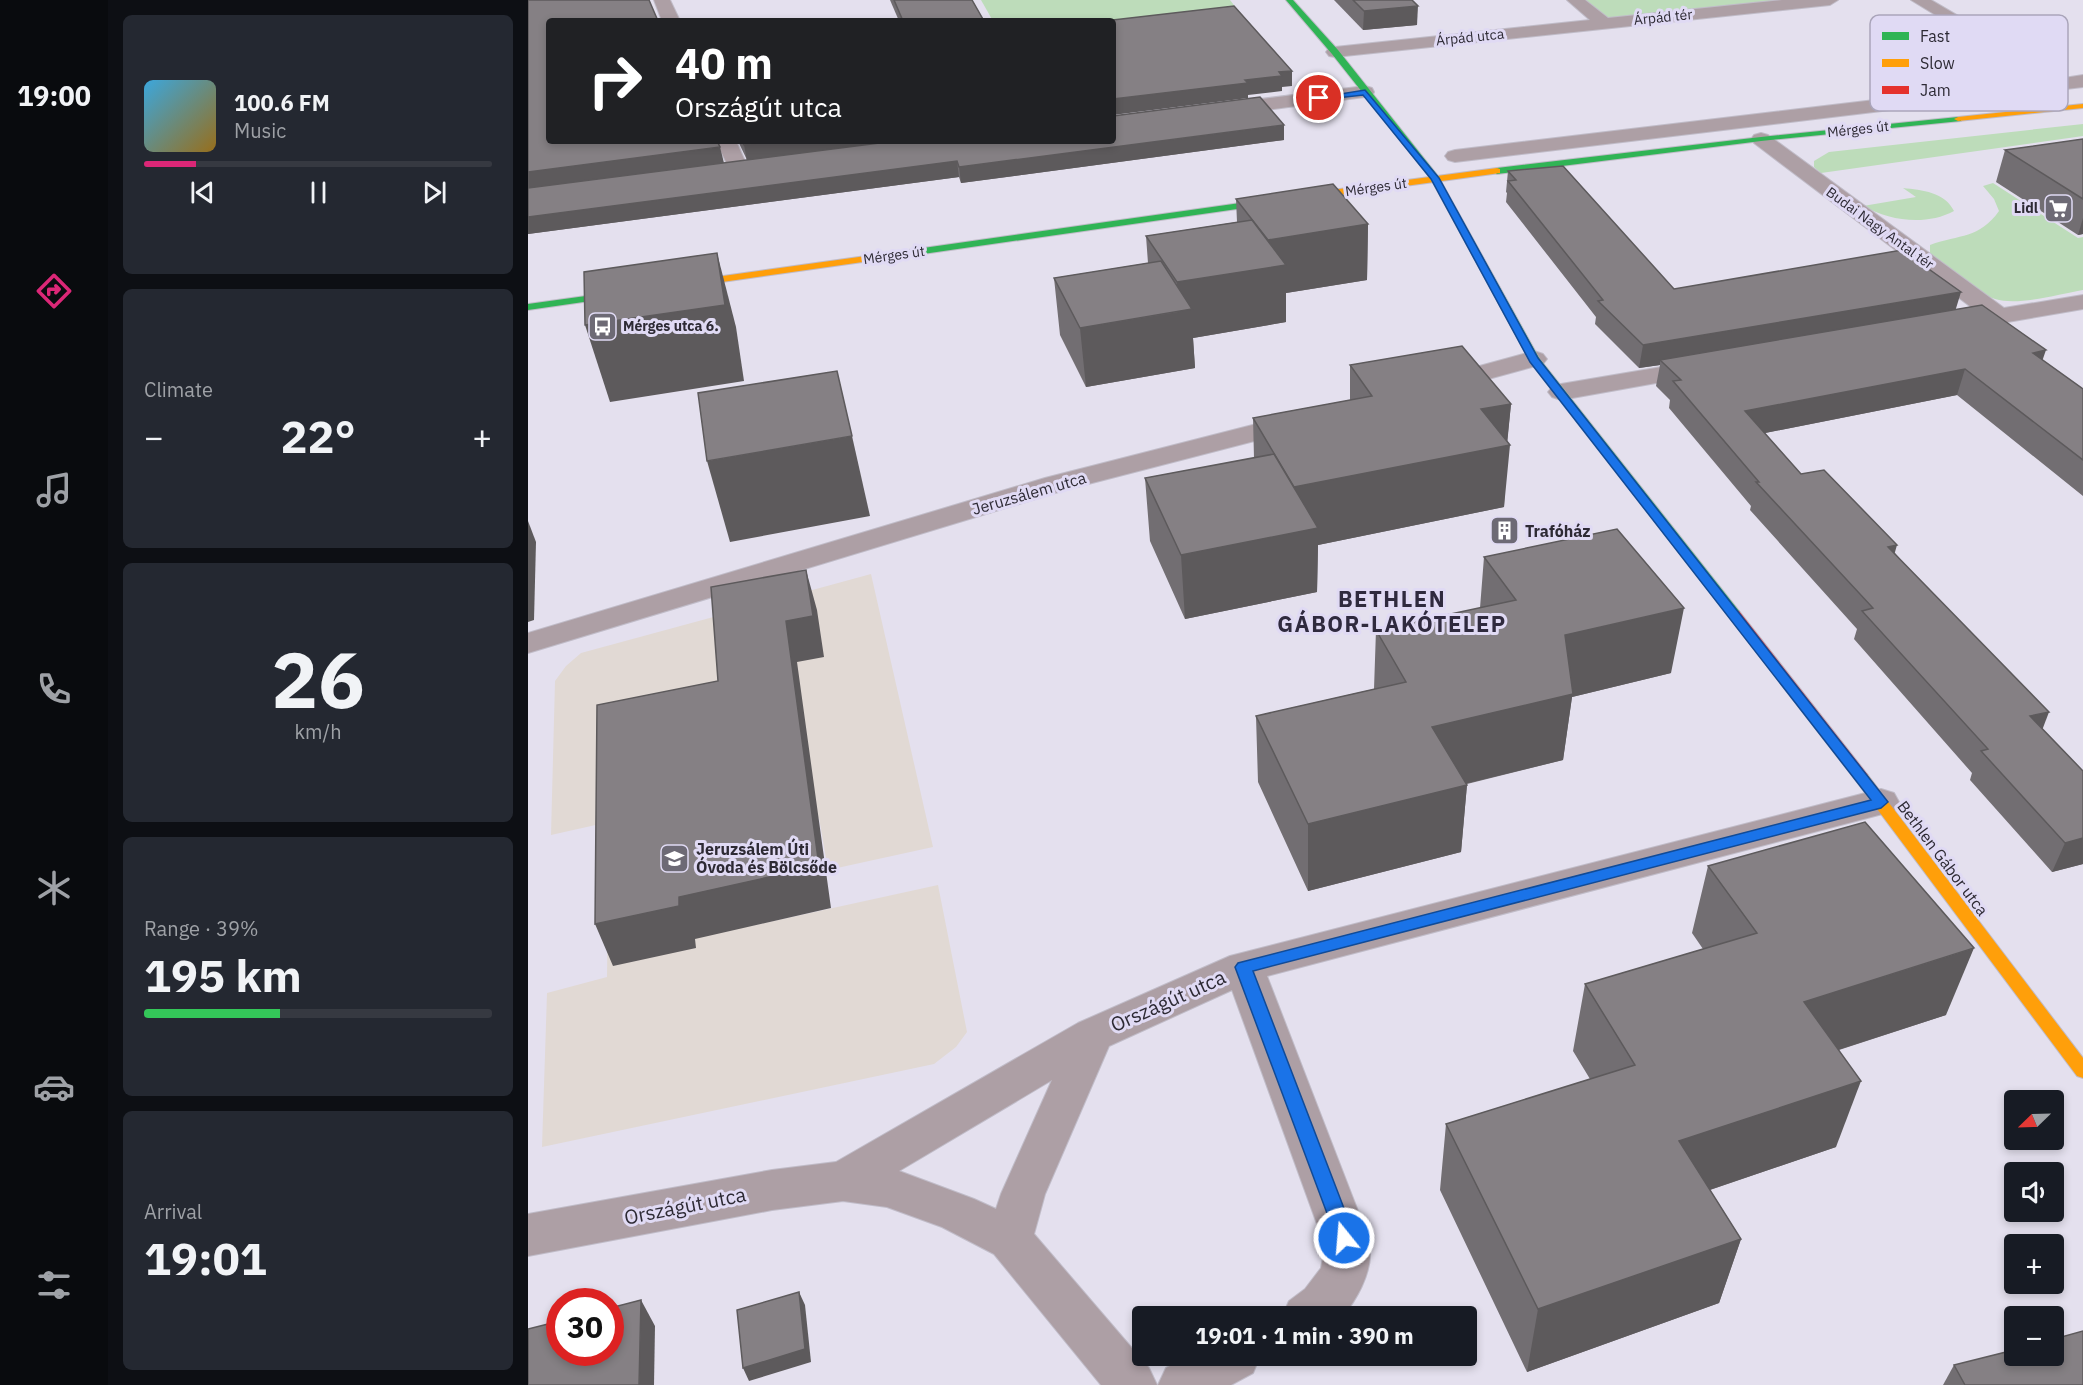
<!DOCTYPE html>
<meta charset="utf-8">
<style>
:root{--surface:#171b24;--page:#242831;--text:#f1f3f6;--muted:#9ea1a6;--line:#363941;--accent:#db2777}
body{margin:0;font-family:"IBM Plex Sans",sans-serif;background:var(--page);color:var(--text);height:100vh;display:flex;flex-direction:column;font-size:22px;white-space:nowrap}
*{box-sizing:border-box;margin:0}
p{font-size:20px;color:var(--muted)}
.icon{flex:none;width:33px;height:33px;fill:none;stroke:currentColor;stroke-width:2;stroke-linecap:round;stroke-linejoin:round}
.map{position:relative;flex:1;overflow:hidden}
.panel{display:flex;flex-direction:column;gap:15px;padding:15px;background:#0d0f14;width:420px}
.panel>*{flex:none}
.top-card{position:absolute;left:18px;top:18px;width:570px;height:126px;border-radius:6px;box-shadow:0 3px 9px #0003;background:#202124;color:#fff;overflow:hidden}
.needle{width:39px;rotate:247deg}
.tools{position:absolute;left:1476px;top:1090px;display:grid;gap:12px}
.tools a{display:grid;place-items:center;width:60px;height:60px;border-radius:6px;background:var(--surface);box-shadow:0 3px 9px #0003;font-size:30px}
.speed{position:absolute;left:18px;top:1288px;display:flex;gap:12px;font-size:30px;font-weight:700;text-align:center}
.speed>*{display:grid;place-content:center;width:78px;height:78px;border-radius:50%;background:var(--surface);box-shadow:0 3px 9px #0003;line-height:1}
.speed .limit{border:9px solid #d22;background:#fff;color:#111}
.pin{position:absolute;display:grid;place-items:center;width:51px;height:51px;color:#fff;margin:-26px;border:3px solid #fff;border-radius:50%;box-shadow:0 2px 6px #0007}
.me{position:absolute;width:66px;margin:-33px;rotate:343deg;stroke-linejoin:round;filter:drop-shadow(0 0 4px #0008)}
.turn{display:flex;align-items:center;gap:21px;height:126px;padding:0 30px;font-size:27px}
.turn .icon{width:78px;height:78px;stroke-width:2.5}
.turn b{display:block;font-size:42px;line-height:51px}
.big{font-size:45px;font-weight:700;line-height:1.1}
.panel .tile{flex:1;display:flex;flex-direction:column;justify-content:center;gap:9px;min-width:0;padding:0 21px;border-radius:9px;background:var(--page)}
.panel .dial{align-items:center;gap:0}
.dial b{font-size:78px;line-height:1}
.song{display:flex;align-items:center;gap:18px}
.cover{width:72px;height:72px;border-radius:9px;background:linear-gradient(135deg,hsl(200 70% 55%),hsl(40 70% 35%))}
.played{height:6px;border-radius:3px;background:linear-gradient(90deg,var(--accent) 15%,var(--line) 15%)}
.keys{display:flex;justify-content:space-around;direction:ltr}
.heat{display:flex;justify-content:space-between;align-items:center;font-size:33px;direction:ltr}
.charge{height:9px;border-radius:4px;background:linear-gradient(90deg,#34c759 39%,var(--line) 0)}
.trip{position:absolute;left:604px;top:1306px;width:345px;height:60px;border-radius:6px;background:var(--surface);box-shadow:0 3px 9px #0003;font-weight:700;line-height:60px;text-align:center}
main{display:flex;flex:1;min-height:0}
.tab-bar{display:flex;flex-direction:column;width:108px;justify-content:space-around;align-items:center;background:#090b0e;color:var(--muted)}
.tab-bar .icon{width:42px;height:42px}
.tab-bar .current{color:var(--accent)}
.tab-bar b{font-size:27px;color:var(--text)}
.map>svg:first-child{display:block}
</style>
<main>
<nav class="tab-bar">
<b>19:00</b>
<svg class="icon current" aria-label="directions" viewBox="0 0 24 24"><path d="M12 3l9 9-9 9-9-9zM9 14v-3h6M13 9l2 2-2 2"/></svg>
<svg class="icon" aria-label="music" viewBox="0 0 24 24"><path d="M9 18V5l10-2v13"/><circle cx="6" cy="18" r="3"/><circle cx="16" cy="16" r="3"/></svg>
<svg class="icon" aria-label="phone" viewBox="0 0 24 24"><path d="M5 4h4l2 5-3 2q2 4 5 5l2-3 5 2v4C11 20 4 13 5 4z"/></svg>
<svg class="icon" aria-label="climate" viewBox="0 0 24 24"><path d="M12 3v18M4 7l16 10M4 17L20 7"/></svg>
<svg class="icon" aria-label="car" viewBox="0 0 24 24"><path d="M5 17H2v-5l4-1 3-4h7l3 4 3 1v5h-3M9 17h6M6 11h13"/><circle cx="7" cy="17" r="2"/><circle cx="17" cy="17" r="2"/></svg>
<svg class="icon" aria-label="filters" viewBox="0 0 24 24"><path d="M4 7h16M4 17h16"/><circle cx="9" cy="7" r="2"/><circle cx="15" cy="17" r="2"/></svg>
</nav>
<section class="panel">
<div class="tile">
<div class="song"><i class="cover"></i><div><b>100.6 FM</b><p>Music</p></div></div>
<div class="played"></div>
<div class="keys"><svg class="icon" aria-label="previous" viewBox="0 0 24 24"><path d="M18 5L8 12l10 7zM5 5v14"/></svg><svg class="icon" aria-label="pause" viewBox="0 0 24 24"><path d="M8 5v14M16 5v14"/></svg><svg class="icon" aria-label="next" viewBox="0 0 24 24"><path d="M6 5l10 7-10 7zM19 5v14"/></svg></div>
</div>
<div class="tile"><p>Climate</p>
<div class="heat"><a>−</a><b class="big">22°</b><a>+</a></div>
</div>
<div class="tile dial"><b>26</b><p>km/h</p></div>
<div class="tile"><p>Range · 39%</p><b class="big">195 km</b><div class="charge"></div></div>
<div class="tile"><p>Arrival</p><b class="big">19:01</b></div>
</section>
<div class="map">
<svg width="1555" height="1385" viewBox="0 0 1555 1385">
<rect width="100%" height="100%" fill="#e4e0ee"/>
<polygon fill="#e1d9d4" points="343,574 405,847 300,870 291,818 212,834 218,927 410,885 439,1032 428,1047 406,1064 14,1147 19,993 79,977 81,822 23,835 27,681 38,666 53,653"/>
<g fill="#bddcba">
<polygon points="453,0 702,0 712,13 585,21 465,21"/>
<polygon points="1051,0 1278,0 1077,21"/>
<polygon points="1555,124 1555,136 1293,173 1286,167 1286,161 1301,152"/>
<path d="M 1465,183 L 1550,238 L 1555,237 L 1555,290 C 1531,294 1491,306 1467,299 C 1442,291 1422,271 1402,255 L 1402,245 C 1432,234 1451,239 1471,211 L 1466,199 L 1455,186 Z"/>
<path d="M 1375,188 C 1394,190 1417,192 1426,211 C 1398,226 1362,221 1335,206 L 1388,197 Z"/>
</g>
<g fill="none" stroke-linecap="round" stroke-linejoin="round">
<defs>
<g id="street">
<polygon points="126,0 142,0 152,21 134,21"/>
<polygon points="1039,0 1057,0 1080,18 1254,0 1310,0 1302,5 807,57 801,56 798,52 801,48 807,47 1062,20"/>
<polygon points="1383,0 1403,0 1536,78 1555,75 1555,87 927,162 920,160 917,156 920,152 927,150 1514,80"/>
<polygon points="837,86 844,88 846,92 844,96 693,116 686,114 683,110 686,106 693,104"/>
<polygon points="1233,133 1240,135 1476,308 1555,295 1555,309 1427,331 1418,329 1415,324 1418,319 1451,313 1226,143 1223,139 1226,135"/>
<polygon points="188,141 208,141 220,168 217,172 210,174 203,172"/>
<polygon points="1006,351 1015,354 1019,359 1015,364 913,392 904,389 900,384 904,379"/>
<polygon points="1175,360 1184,363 1188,368 1184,373 1033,400 1024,397 1020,392 1024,387 1033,384"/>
<polygon points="768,414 777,416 781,422 777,428 537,490 0,653 0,633 517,478"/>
<path d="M 1353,789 L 1366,793 L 1371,802 L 1366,811 L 739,976 L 835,1224 C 837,1233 842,1243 842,1252 C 843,1274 828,1301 814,1317 L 754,1317 L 761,1301 L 777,1289 L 793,1268 L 796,1252 L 789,1224 L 704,990 L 581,1046 L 517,1194 L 506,1234 L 621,1368 L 629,1385 L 573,1385 L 466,1254 L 414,1227 L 359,1207 L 315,1201 L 244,1210 L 0,1256 L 0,1214 L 244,1170 L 308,1162 L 550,1023 L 702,956 ZM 524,1080 L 473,1194 L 468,1209 L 446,1199 L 371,1171 Z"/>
<polygon points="660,1356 732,1356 725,1373 703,1385 630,1385 638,1368"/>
</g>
<g id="fast">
<polygon points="758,0 765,0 810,50 910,176 1011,358 1211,611 1212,614 1211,617 1201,617 1001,359 903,179 804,54"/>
<polygon points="1430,117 1433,117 1433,121 1233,141 969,174 965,171 969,168 1233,137"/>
<polygon points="789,192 792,193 792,197 381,256 376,253 381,250"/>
<polygon points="101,290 104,291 104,295 0,310 0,304"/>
</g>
<g id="slow">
<polygon points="1555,104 1555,108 1430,121 1426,119 1430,117"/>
<polygon points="969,168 972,169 972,173 789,198 785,195 789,192"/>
<polygon points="381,250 386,253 384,255 152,288 147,285 152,282"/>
<polygon points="1334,773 1339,774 1555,1058 1555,1078 1549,1076 1329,782 1327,778 1329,774"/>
</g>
<polygon id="jam" points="1206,610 1211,611 1339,774 1341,778 1339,782 1329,782 1201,617 1200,614"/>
</defs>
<use href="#street" stroke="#c0bcc8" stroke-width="2"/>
<use href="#fast" stroke="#c0bcc8" stroke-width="2"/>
<use href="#slow" stroke="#c0bcc8" stroke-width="2"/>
<use href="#jam" stroke="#c0bcc8" stroke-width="2"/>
<use href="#street" fill="#ad9fa5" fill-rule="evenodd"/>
<use href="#fast" fill="#30b455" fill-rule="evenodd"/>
<use href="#slow" fill="#ff9f0a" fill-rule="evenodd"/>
<use href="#jam" fill="#e5322d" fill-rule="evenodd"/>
</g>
<g fill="#726e72">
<polygon points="0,0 21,21 196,163 219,160 210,141 756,140 433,183 431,177 0,234"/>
<polygon points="362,0 444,0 456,21 371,21"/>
<polygon points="806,0 884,0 889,25 835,30"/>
<polygon points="1555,139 1555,234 1550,235 1468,182 1477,150"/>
<polygon points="980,171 1146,289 1428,309 1514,360 1555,389 1555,496 1429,395 1237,433 1273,474 1367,553 1514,729 1555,771 1555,864 1524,872 1442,780 1444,773 1326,639 1329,629 1222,510 1223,506 1141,408 1142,400 1128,386 1132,365 1111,368 1067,324 1068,317 978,202 979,193 978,192"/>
<polygon points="708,199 840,224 839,280 758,293 758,322 665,338 667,368 558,387 532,335 526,278 620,263 618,236 709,222"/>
<polygon points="822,365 983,404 979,442 976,507 790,545 789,592 657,619 622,541 617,478 726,458 725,418 822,400"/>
<polygon points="956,557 1143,673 1044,697 1035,760 939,784 933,852 780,891 730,782 728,716 846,689 848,630 952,608"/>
<polygon points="1180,866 1418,1015 1311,1050 1308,1147 1182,1190 1213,1239 1191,1303 999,1372 912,1190 918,1124 1062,1079 1045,1051 1057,984 1175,949 1164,933"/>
<polygon points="1426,1365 1555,1385 1415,1385"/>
</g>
<g fill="#5d5a5c">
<polygon points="890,6 889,25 835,30 836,11"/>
<polygon points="764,71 764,86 754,87 754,91 720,95 720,98 585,115 585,99 717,80 751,72"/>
<polygon points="756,125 756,140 433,183 431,167"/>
<polygon points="244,141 371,141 219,161 216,145"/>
<polygon points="192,147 196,163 0,189 0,172"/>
<polygon points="429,161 431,177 0,234 0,217"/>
<polygon points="1555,218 1555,234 1550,235"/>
<polygon points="840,224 839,280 758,293 758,322 665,338 667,368 558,387 552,328 650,312 649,282 741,267 740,240"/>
<polygon points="189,253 208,327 216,381 82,402 57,325"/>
<polygon points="1433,292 1426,315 1132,360 1132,365 1111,368 1115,345"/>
<polygon points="1518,350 1509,376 1505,353"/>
<polygon points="1437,369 1429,395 1212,438 1217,411"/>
<polygon points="983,404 979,445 982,445 976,507 790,545 789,592 657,619 653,555 766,532 766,487 953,409"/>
<polygon points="324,436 342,516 202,542 179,461"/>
<polygon points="0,521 8,542 6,620 0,622"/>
<polygon points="1369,545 1361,573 1360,547"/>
<polygon points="278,570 289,610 296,657 269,662 303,908 167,939 168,948 85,966 67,924 151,897"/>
<polygon points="1156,608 1143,673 1044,697 1035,760 899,793 904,727 1037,635"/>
<polygon points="1521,712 1510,741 1502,716"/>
<polygon points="939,785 933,852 780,891 780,824"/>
<polygon points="1555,838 1555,864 1524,872 1537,843"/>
<polygon points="1446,948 1418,1015 1254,1068 1276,1002"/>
<polygon points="1333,1081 1308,1147 1134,1206 1151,1141"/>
<polygon points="1213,1239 1191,1303 999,1372 1010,1309"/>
<polygon points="271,1292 277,1305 283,1362 221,1381 215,1368"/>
<polygon points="113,1300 127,1326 126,1385 111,1385"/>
</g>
<g fill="#858084" stroke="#5d5a5c" stroke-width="1.5">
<polygon points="0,0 121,0 130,21 21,21 21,141 189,141 192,147 0,172"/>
<polygon points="366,0 444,0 456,21 375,21"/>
<polygon points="825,0 884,0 890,6 836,11"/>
<polygon points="706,6 764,71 751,72 754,76 717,80 720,83 585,99 585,21 576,21"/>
<polygon points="732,97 756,125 431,167 429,161 0,217 0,188 367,141 585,141 585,116"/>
<polygon points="1555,139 1555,199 1477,150"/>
<polygon points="214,141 244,141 216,145"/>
<polygon points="1035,166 1146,289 1374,250 1433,292 1115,345 1070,301 1075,300 980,181 988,180 980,171"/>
<polygon points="805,184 840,224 740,240 708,199"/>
<polygon points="724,220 758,265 649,282 618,236"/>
<polygon points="189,253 197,305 57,325 56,272"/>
<polygon points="633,261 664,309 552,328 526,278"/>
<polygon points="1454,305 1518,350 1505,353 1555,389 1555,460 1437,369 1217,411 1273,474 1296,470 1369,545 1360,547 1521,712 1502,716 1555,771 1555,838 1537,843 1453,751 1460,749 1334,611 1345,608 1228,482 1231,482 1145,381 1153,380 1132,360"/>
<polygon points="934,346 983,404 953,409 982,445 766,487 725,418 844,396 822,365"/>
<polygon points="309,371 324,436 179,461 170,393"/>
<polygon points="746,454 790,528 653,555 617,478"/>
<polygon points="1089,529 1156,608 1037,635 1045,694 904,727 939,785 780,824 728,716 878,682 848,630 988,600 956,557"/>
<polygon points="278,570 285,616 258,621 291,866 151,897 151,906 67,924 69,705 190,681 183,587"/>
<polygon points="1337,822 1446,948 1276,1002 1333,1081 1151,1141 1213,1239 1010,1309 918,1124 1107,1065 1057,984 1229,933 1180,866"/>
<polygon points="271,1292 277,1349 215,1368 209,1310"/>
<polygon points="113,1300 111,1385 0,1385 0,1329 32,1321 32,1353 82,1353 82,1308"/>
<polygon points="1555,1331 1555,1385 1437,1385 1426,1365 1486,1350 1486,1356 1526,1356 1526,1339"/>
</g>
<polygon fill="#1a73e8" stroke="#114b97" stroke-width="1.5" points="837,90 911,178 1010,358 1360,802 1353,808 725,971 822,1224 825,1238 822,1244 816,1247 809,1244 803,1224 707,967 710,963 1343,800 1002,362 903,179 835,95 791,100 787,98"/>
<defs>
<symbol id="supermarket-square" viewBox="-11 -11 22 22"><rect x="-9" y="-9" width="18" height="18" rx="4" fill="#6d6a75" stroke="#e0daf4"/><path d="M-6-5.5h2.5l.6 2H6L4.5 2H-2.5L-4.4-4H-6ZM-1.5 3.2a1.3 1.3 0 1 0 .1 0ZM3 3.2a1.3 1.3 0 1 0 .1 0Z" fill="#fff"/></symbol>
<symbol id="bus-square" viewBox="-11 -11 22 22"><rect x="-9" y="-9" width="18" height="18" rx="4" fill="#6d6a75" stroke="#e0daf4"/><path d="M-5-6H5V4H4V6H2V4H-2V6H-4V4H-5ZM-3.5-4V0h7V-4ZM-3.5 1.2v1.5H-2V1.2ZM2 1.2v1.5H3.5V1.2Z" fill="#fff"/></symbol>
<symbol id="building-square" viewBox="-11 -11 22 22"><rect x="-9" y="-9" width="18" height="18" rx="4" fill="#6d6a75" stroke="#e0daf4"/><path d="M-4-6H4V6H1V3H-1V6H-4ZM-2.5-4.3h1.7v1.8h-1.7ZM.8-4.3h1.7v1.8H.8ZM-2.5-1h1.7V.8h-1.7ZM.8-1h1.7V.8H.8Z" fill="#fff"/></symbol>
<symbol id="school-square" viewBox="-11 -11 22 22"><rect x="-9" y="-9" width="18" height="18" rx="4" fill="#6d6a75" stroke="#e0daf4"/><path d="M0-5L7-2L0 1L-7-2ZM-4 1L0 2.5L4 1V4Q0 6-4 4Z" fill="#fff"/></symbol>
</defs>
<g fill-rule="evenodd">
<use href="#supermarket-square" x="1514" y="192" width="33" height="33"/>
<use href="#bus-square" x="58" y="310" width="33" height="33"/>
<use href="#building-square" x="960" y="514" width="33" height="33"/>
<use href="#school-square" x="130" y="842" width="33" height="33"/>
</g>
<g text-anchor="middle" stroke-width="6" stroke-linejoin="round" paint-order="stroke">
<g font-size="14" fill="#2d2a34" stroke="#e0daf4">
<text transform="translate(1135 17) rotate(-6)" y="5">Árpád tér</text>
<text transform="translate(942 37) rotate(-6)" y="5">Árpád utca</text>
<text transform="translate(1330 129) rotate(-6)" y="5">Mérges út</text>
<text transform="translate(848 187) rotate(-8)" y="5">Mérges út</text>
<text transform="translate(1352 228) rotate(36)" y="5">Budai Nagy Antal tér</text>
<text transform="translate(366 255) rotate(-8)" y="5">Mérges út</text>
</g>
<g font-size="14" font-weight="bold" fill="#2d2a34" stroke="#e0daf4" text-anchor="end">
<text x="1510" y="213">Lidl</text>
<text x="95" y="331" text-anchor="start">Mérges utca 6.</text>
</g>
<g font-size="16" fill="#2d2a34" stroke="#e0daf4">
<text transform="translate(501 493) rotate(-16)" y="6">Jeruzsálem utca</text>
<text transform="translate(1415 858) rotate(53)" y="6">Bethlen Gábor utca</text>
</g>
<g font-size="16" font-weight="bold" fill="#2d2a34" stroke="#e0daf4" text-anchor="start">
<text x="997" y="537">Trafóház</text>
<text x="168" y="855">Jeruzsálem Úti<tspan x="168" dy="18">Óvoda és Bölcsőde</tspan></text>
</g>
<g font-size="20" fill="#2d2a34" stroke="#e0daf4">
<text transform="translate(640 1001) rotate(-24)" y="7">Országút utca</text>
<text transform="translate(157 1206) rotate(-11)" y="7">Országút utca</text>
</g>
<g font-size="22" font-weight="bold" letter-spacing="1.5" fill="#2f2a3e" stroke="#e0daf4">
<text x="864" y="607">BETHLEN<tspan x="864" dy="25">GÁBOR-LAKÓTELEP</tspan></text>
</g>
</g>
<rect x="1342" y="15" width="198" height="96" rx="9" fill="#e0daf4" stroke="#aaa5ba" stroke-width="1.5"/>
<rect x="1354" y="32" width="27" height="8" fill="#30b455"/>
<rect x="1354" y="59" width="27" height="8" fill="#ff9f0a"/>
<rect x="1354" y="86" width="27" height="8" fill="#e5322d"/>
<g font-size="16" fill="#2d2a34">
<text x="1392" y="42">Fast</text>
<text x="1392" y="69">Slow</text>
<text x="1392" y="96">Jam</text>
</g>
</svg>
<div class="tools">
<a><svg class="needle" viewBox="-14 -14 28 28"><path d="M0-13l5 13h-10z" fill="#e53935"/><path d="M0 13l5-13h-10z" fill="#9ea1a6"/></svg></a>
<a><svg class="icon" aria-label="sound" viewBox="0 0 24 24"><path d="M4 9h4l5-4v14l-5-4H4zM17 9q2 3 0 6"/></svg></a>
<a>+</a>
<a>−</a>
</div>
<div class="speed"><div class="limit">30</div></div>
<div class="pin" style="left:791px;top:98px;background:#d93025"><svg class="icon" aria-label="arrive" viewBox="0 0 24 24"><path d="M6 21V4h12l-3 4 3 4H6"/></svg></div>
<svg class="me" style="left:816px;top:1238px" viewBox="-20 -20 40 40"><circle r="17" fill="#1a73e8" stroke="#fff" stroke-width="3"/><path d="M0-11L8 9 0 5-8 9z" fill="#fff"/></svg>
<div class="trip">19:01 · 1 min · 390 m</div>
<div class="top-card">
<div class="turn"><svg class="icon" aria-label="right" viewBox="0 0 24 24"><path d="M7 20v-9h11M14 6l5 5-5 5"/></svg><div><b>40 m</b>Országút utca</div></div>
</div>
</div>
</main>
